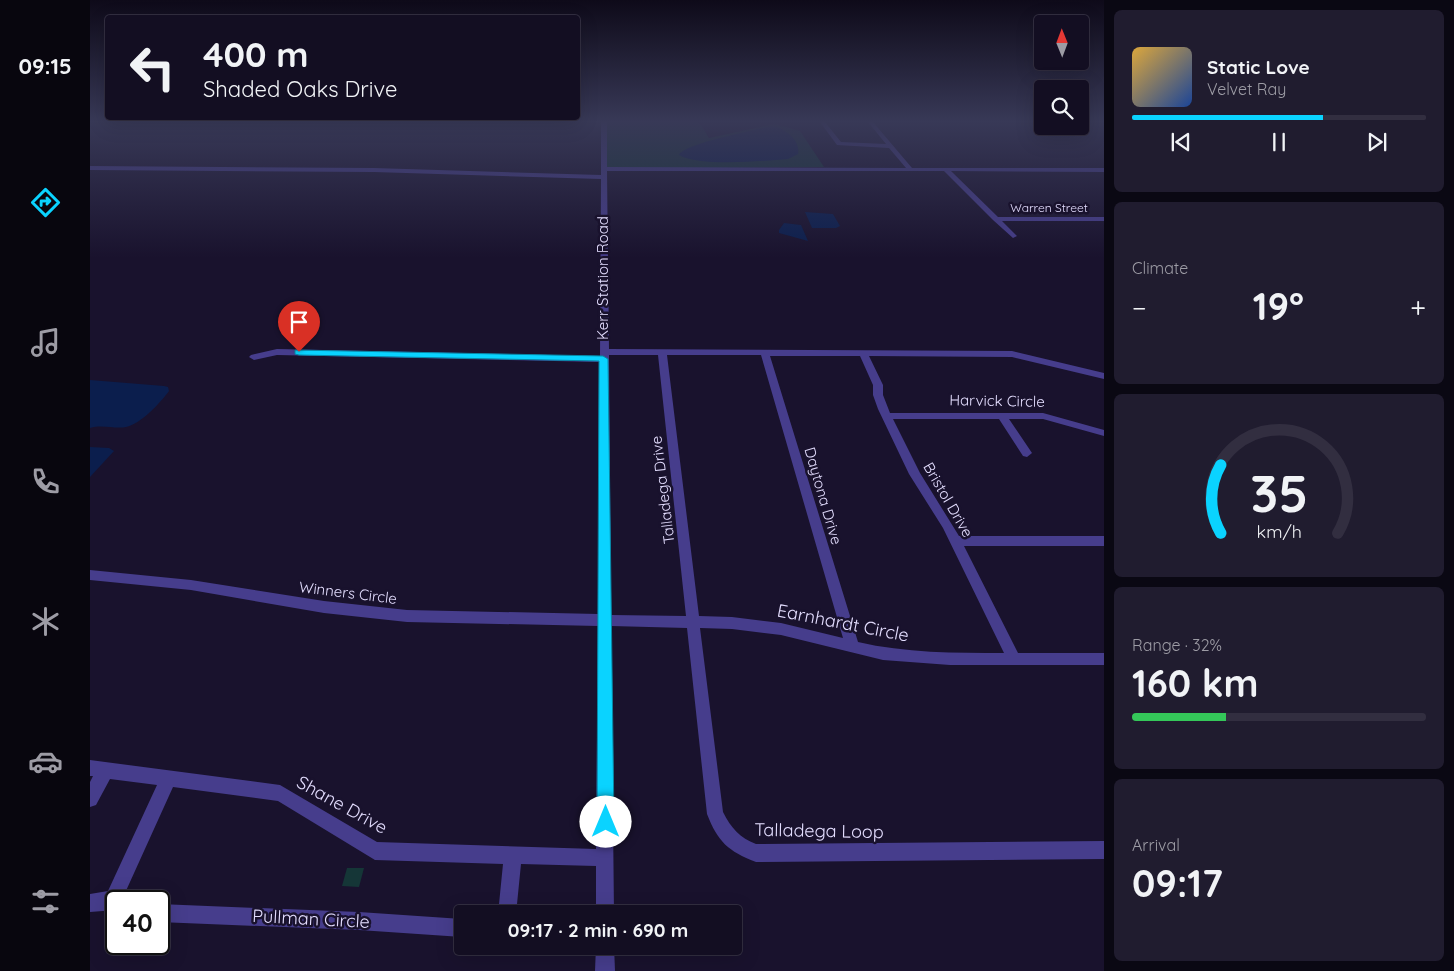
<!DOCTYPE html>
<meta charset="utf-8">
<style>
:root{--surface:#130e22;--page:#201c2f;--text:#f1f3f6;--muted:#9d9ca5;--line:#322e40;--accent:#0ad3ff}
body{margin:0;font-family:Quicksand,sans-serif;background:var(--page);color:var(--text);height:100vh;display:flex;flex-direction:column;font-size:19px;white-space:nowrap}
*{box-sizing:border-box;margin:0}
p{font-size:16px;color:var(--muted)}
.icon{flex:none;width:28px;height:28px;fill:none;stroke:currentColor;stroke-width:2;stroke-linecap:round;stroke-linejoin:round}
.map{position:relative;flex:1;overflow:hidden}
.details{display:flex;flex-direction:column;gap:10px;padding:10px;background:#0a0813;width:350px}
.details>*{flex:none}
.hud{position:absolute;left:15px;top:15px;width:475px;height:105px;border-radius:5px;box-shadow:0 5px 20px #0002,0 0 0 1px var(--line);background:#130e22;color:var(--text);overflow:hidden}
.needle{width:32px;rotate:359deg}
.controls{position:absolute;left:944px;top:15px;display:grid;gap:10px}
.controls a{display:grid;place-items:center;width:55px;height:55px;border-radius:5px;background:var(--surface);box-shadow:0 5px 20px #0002,0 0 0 1px var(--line);font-size:25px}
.speed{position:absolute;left:15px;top:890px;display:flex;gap:10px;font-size:25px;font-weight:700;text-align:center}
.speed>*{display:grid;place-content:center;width:65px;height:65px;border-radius:50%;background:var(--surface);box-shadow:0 5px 20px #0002,0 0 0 1px var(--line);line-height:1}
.speed .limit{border:2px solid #111;border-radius:8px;background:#fff;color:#111}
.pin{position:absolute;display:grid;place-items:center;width:42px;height:42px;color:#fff;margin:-51px -21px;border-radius:50% 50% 50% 0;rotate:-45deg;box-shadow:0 0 5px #0007}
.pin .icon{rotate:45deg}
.me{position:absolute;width:55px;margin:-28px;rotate:0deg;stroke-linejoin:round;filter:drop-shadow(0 0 4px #0008)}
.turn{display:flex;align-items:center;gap:18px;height:105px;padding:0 15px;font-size:22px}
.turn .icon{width:65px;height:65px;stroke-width:2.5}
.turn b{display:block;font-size:35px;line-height:42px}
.big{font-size:38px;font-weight:700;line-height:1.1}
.details .card{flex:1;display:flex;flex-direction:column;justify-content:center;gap:8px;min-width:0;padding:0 18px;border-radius:8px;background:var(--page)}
.details .dial{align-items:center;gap:0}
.dial svg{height:130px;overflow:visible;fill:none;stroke:var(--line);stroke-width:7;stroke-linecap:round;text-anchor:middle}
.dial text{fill:var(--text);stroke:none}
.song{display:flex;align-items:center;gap:15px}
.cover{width:60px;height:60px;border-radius:8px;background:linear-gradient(135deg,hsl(40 70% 55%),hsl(220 70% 35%))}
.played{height:5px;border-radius:2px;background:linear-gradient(90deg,var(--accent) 65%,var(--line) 65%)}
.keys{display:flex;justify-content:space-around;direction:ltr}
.heat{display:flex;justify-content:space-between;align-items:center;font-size:28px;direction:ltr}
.charge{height:8px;border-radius:4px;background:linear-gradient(90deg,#34c759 32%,var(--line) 0)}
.trip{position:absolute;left:364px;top:905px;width:288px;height:50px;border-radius:5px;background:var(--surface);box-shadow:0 5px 20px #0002,0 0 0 1px var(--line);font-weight:700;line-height:50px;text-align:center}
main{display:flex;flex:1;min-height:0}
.dock{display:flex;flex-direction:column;width:90px;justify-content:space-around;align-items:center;background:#08060e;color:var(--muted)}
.dock .icon{width:35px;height:35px}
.dock .active{color:var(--accent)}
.dock b{font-size:22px;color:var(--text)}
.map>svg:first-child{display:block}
</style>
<main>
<nav class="dock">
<b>09:15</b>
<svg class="icon active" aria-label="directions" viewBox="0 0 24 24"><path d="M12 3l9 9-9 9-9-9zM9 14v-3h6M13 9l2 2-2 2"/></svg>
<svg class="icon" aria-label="music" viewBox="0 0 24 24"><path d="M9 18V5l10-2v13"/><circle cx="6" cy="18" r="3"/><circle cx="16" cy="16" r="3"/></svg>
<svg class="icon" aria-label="phone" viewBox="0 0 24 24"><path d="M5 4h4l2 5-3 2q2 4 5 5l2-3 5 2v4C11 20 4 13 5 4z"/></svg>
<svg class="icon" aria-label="climate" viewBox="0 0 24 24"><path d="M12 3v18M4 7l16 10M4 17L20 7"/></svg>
<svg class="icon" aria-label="car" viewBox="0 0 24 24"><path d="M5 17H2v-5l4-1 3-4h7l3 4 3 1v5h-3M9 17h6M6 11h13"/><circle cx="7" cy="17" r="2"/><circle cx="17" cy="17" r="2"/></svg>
<svg class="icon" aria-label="filters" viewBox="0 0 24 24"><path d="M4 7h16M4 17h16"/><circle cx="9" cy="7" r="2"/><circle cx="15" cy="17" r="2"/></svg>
</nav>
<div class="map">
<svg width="1014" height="971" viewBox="0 0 1014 971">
<rect width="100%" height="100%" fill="#19122d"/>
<g fill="#153637">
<polygon points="517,122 608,122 611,125 619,138 685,124 710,131 734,167 513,169"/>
<polygon points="257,868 274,868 269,887 252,886"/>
</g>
<g fill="#0b1e4d">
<path d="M 682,126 C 694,128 711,140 708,154 L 698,159 C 673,161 610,167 589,155 C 593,144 666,130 682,126 Z"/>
<polygon points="715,212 743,214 750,226 746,228 722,228"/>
<polygon points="694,223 711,225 718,241 689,233 689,230"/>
<path d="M 0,380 L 74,386 L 78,387 L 79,391 C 71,402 51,424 36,427 C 24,429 12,424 0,428 Z"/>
<polygon points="0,447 19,448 24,451 0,477"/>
</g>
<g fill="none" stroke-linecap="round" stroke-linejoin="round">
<g fill="#463d8c" fill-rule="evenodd">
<path d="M 511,122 L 517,122 L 517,167 L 816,168 L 799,148 L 747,145 L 730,122 L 735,122 L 751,142 L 796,144 L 778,122 L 783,122 L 822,168 L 1014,168 L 1014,172 L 861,171 L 908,217 L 1014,217 L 1014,221 L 912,221 L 927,236 L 923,238 L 903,220 L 854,171 L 517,171 L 519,349 L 922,351 L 1014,373 L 1014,379 L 922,357 L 779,356 L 793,385 L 793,395 L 800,413 L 953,413 L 1014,430 L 1014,436 L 953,419 L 919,419 L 942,453 L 937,457 L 933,456 L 909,419 L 803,419 L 830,473 L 869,536 L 1014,536 L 1014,546 L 874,546 L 928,653 L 1014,653 L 1014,665 L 860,665 L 793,660 L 691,635 L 642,629 L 610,628 L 633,812 C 641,828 650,838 666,844 L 1014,841 L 1014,859 L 666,862 C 638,851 628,842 617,814 L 597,628 L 521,626 L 524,914 L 506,914 L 506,866 L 431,864 L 426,914 L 408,914 L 413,864 L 285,860 L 188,801 L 83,787 L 35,893 L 38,895 L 41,901 L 26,901 L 26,910 L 0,912 L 0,894 L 18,891 L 67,785 L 20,779 L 6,805 L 0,807 L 0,782 L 3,776 L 0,776 L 0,760 L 190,785 L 287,842 L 506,849 L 508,626 L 317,622 L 234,613 L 101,590 L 0,580 L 0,570 L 101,580 L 234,601 L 317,610 L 508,614 L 510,362 L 187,355 L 164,360 L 159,357 L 161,355 L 187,349 L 510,356 L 511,179 L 284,172 L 0,170 L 0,166 L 284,168 L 511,175 ZM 519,355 L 568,355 L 596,616 L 521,615 ZM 577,355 L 671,355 L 753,638 L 691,623 L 642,617 L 609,616 ZM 680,356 L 770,356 L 783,385 L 783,395 L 788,409 L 819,474 L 853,528 L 914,653 C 865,653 815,653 768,642 Z"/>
<polygon points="69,904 269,912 372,919 372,937 269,930 69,922"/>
<polygon points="506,946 524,946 525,971 505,971"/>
</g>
</g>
<linearGradient id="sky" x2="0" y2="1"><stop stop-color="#0e0a19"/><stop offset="0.47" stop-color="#383957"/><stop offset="1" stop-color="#383957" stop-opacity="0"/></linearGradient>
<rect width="1014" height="258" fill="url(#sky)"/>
<polygon fill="#0ad3ff" stroke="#0689a6" points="205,350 513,356 518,359 524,822 522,828 516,831 510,828 507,822 509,361 209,355 205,354"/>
<g text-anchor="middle" stroke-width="5" stroke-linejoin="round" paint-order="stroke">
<g font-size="12" fill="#e4deff" stroke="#19122d">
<text x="959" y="212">Warren Street</text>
</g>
<g font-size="15" fill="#e4deff" stroke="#19122d">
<text transform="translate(513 278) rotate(-90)" y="5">Kerr Station Road</text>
<text transform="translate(907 401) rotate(1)" y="5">Harvick Circle</text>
<text transform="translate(573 490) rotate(-97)" y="5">Talladega Drive</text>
<text transform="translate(733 496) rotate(74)" y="5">Daytona Drive</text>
<text transform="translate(858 500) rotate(60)" y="5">Bristol Drive</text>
<text transform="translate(258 593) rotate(7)" y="5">Winners Circle</text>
</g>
<g font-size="18" fill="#e4deff" stroke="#19122d">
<text transform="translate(753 623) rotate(11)" y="6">Earnhardt Circle</text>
<text transform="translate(252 805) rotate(29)" y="6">Shane Drive</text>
<text transform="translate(729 831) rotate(1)" y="6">Talladega Loop</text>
<text transform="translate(221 919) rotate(3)" y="6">Pullman Circle</text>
</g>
</g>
</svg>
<div class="controls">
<a><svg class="needle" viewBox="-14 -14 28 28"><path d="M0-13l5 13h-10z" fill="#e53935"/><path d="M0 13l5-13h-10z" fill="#9d9ca5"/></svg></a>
<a><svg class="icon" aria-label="search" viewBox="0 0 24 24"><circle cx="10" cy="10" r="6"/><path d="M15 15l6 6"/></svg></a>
</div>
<div class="speed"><div class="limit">40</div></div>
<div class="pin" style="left:209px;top:352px;background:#d93025"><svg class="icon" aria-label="arrive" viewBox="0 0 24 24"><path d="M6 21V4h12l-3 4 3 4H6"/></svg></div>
<svg class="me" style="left:516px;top:822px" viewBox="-20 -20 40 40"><circle r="19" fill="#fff"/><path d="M0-13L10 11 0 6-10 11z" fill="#0ad3ff"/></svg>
<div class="trip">09:17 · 2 min · 690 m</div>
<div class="hud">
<div class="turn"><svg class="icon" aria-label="left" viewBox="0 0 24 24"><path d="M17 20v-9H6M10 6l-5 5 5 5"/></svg><div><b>400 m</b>Shaded Oaks Drive</div></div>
</div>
</div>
<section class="details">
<div class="card">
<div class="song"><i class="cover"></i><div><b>Static Love</b><p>Velvet Ray</p></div></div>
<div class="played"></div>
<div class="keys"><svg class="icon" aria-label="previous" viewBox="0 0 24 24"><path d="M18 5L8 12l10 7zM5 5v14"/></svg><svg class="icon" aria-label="pause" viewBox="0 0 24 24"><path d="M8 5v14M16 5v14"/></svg><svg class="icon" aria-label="next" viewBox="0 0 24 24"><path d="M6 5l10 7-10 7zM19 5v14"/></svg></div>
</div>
<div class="card"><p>Climate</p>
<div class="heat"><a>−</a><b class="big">19°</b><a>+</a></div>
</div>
<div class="card dial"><svg viewBox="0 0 100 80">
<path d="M14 69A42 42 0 1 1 86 69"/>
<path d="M14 69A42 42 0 0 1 14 27" stroke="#0ad3ff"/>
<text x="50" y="56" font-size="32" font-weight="700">35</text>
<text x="50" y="72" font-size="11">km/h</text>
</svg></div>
<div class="card"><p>Range · 32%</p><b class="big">160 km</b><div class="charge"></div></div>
<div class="card"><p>Arrival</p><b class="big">09:17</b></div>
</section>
</main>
